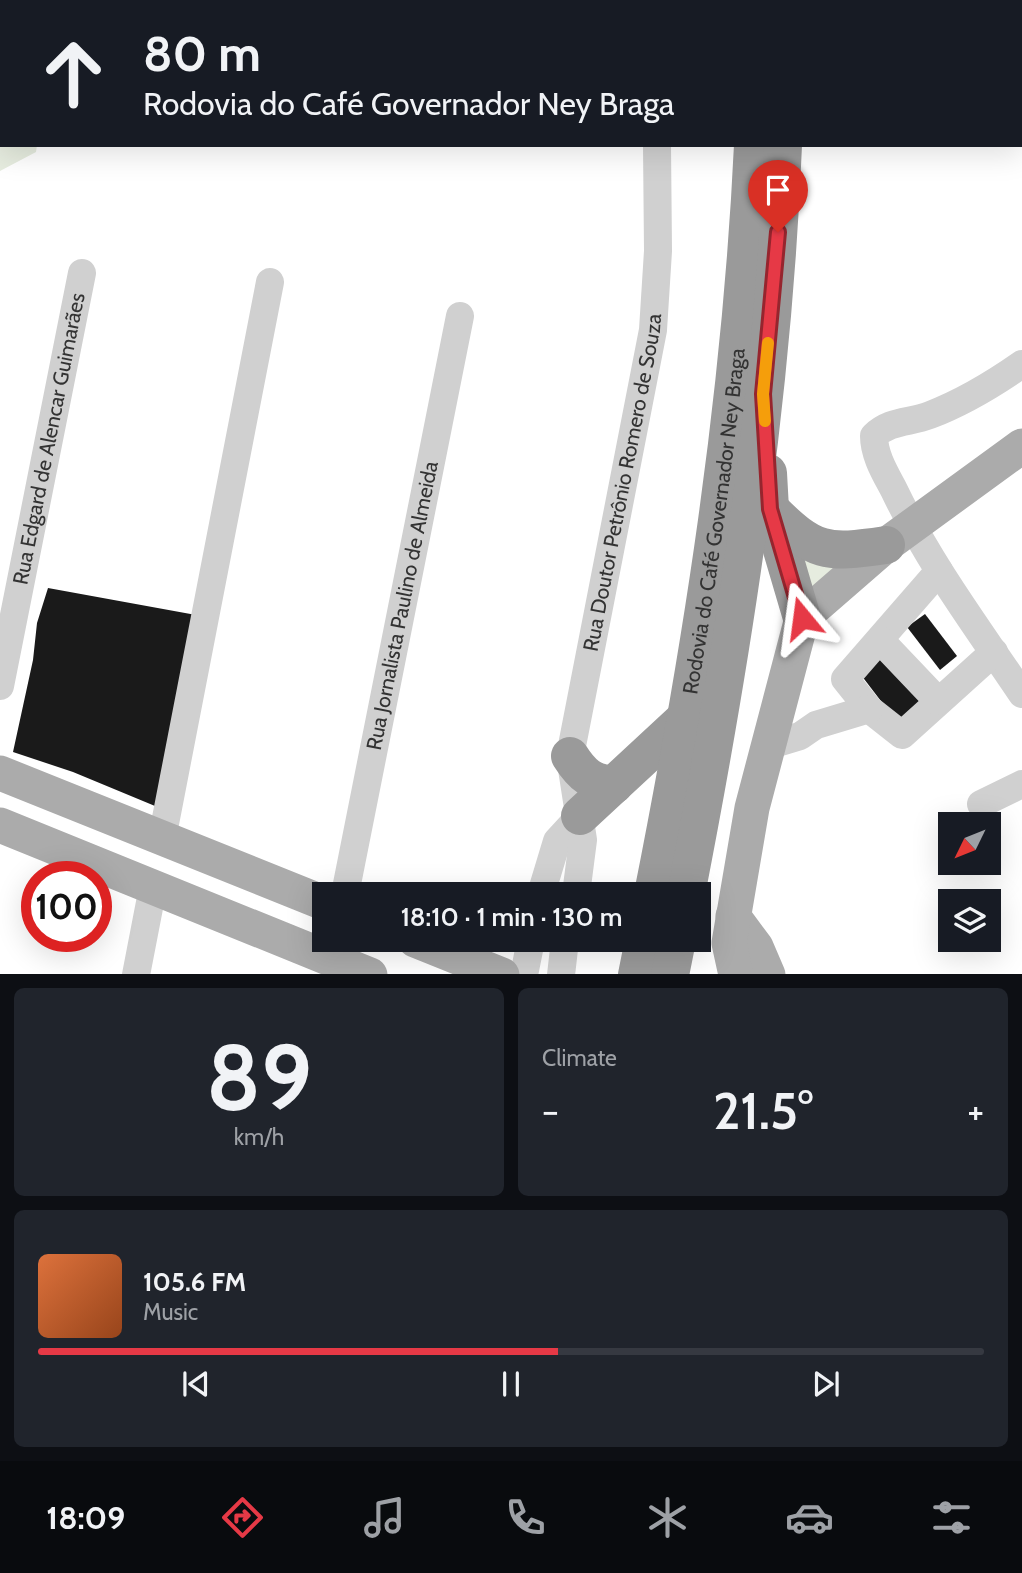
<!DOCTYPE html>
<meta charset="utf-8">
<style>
:root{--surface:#171b24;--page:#20242c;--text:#f1f3f6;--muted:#9ea1a6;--line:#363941;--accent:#e63946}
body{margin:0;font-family:Cabin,sans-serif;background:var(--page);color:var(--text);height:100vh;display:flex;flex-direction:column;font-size:26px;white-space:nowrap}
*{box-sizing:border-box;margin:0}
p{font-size:23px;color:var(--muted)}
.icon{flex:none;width:38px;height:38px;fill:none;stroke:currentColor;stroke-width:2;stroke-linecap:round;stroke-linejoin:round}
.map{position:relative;height:974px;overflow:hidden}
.drawer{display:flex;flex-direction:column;gap:14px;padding:14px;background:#0d0f14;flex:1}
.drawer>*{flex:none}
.hud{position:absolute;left:0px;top:0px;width:1022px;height:147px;box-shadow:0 7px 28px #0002;background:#171b24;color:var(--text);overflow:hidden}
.needle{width:46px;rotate:227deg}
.fabs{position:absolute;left:938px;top:812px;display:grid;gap:14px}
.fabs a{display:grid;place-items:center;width:63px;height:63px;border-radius:0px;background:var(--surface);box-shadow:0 7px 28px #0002;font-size:35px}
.speed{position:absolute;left:21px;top:861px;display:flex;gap:14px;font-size:35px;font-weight:700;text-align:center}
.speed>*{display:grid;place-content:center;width:91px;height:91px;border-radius:50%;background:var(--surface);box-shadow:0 7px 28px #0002;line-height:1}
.speed .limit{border:10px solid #d22;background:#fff;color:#111}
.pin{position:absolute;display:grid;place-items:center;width:60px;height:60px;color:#fff;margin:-72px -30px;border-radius:50% 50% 50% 0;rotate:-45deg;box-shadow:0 0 7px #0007}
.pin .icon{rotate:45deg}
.me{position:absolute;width:77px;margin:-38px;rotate:344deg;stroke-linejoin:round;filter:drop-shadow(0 0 5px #0008)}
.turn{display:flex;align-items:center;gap:24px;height:147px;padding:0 28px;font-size:32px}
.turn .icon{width:91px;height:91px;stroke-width:2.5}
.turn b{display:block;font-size:49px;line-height:60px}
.big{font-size:52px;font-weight:600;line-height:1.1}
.drawer .widget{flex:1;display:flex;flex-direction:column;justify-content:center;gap:10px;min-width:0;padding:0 24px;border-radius:10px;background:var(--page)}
.drawer .dial{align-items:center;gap:0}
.dial b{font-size:91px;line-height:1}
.song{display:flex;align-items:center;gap:21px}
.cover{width:84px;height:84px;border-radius:10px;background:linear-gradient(135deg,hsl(20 70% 55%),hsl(20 70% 35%))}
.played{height:7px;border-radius:4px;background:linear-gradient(90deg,var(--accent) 55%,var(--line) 55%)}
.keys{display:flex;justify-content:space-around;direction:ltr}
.heat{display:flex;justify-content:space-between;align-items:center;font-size:38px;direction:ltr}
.drawer .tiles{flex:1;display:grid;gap:14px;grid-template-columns:1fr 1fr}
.widget:last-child{grid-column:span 2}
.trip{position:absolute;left:312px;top:882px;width:399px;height:70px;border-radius:0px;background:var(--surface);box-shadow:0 7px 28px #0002;font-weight:600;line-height:70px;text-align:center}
.tabs{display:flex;height:112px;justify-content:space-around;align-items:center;background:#090b0e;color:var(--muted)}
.tabs .icon{width:49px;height:49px}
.tabs .active{color:var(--accent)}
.tabs b{font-size:32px;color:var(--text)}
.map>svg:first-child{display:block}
</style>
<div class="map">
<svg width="1022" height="975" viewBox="0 0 1022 975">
<rect width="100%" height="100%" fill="#fff"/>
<g fill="#e6ecdf">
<polygon points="0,0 50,0 2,2 2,145 37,145 36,152 0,171"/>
<polygon points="789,547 841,561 803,596"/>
</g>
<g fill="#1a1a1a">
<polygon points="48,588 196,615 155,806 73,772 13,752 33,660 37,623"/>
<polygon points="925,614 957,656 940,670 907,627"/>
<polygon points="883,652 925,707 900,726 858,671"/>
</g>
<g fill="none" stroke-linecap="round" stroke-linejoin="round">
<g stroke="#d0d0d0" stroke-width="28">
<polyline points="654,0 654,2"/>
<path d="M 1022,364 C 992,385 964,402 930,415 C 910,423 890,420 874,436 C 874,455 885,473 894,490 C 929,563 977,627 1022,694"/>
<polyline points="939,571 845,679 869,709 902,735 994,652"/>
<polyline points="880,640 938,701"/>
<path id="s1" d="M 0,686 L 82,273"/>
<polyline points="767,746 800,736 816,725 869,709"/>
<polyline points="981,804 1022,784"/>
<polyline points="162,839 270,282"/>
<path id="s2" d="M 345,894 L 460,316"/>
<polyline points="541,894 557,841 580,816"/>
<path id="s3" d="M 576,894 L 583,840 L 570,756 L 653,330 L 658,251 L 657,145"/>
<polyline points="136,975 153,887"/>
<polyline points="524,975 531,940"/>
<polyline points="561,975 565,940"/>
</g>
<g stroke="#ababab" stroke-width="35">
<polyline points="0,773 324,903"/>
<polyline points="0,825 370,975"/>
<polyline points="733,916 756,947 768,975"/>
<polyline points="415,940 502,975"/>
<polyline points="736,975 729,943 752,808 802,618 886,545 1022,446"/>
</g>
<g stroke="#9a9a9a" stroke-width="38">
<polyline points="755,0 755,2"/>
<polyline points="785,0 785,2"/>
<polyline points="768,473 770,509 802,618"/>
<path d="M 770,509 C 814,553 826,554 886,545"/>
<path d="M 570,756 C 582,775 592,783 614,785"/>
<polyline points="580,816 688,716"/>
<path id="s4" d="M 653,894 C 702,647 741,398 753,145"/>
<path d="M 686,894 C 734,648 773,397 783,145"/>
<polyline points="637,975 644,940"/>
<polyline points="670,975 677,940"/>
</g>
</g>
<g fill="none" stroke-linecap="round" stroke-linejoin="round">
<defs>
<polyline id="route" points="778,232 763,394 770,509 802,618"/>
</defs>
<use href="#route" stroke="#96252e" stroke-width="18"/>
<use href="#route" stroke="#e63946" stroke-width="12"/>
<polyline stroke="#f59e0b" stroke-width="12" points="765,421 763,394 768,343"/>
</g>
<g text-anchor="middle" stroke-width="7" stroke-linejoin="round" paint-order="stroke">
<g font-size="21" fill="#333" stroke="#fff">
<text dy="7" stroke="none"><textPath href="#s1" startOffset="252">Rua Edgard de Alencar Guimarães</textPath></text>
<text dy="7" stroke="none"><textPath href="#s3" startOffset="418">Rua Doutor Petrônio Romero de Souza</textPath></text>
<text dy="7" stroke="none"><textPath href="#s4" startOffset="378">Rodovia do Café Governador Ney Braga</textPath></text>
<text dy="7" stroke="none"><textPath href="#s2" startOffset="294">Rua Jornalista Paulino de Almeida</textPath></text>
</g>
</g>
</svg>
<div class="fabs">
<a><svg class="needle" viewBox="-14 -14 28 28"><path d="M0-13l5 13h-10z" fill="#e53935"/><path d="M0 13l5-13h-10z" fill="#9ea1a6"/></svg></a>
<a><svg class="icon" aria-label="layers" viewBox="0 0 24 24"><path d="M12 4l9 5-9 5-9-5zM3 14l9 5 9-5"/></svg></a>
</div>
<div class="speed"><div class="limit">100</div></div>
<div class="pin" style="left:778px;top:232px;background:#d93025"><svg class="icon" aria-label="arrive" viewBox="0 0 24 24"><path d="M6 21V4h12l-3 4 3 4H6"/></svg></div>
<svg class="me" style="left:802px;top:618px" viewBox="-20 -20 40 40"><path d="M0-17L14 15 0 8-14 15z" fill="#e63946" stroke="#fff" stroke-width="4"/></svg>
<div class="trip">18:10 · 1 min · 130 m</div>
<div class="hud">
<div class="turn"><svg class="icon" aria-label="ahead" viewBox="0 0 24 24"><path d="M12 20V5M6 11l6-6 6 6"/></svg><div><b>80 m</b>Rodovia do Café Governador Ney Braga</div></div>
</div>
</div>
<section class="drawer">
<div class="tiles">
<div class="widget dial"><b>89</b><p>km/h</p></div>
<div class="widget"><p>Climate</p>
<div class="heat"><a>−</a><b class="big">21.5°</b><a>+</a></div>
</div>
<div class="widget">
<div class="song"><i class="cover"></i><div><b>105.6 FM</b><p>Music</p></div></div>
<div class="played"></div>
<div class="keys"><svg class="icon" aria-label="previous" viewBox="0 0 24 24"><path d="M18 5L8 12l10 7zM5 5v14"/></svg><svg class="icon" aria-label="pause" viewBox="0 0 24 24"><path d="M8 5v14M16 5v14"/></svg><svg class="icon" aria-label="next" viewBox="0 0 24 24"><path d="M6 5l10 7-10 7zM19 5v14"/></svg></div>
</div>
</div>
</section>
<nav class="tabs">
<b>18:09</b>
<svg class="icon active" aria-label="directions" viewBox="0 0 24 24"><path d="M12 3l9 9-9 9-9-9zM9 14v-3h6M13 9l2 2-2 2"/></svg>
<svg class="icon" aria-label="music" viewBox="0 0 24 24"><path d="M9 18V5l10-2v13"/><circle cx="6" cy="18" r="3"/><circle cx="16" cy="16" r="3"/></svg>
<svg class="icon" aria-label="phone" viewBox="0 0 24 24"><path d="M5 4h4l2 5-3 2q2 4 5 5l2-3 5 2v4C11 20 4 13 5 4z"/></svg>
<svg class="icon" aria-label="climate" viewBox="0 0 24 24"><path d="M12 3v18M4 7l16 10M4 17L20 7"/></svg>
<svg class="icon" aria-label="car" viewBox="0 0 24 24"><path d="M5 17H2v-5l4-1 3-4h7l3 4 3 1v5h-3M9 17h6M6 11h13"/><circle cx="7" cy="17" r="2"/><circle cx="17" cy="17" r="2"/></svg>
<svg class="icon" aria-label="filters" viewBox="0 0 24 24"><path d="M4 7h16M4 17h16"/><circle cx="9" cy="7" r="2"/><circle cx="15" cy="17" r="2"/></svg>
</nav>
